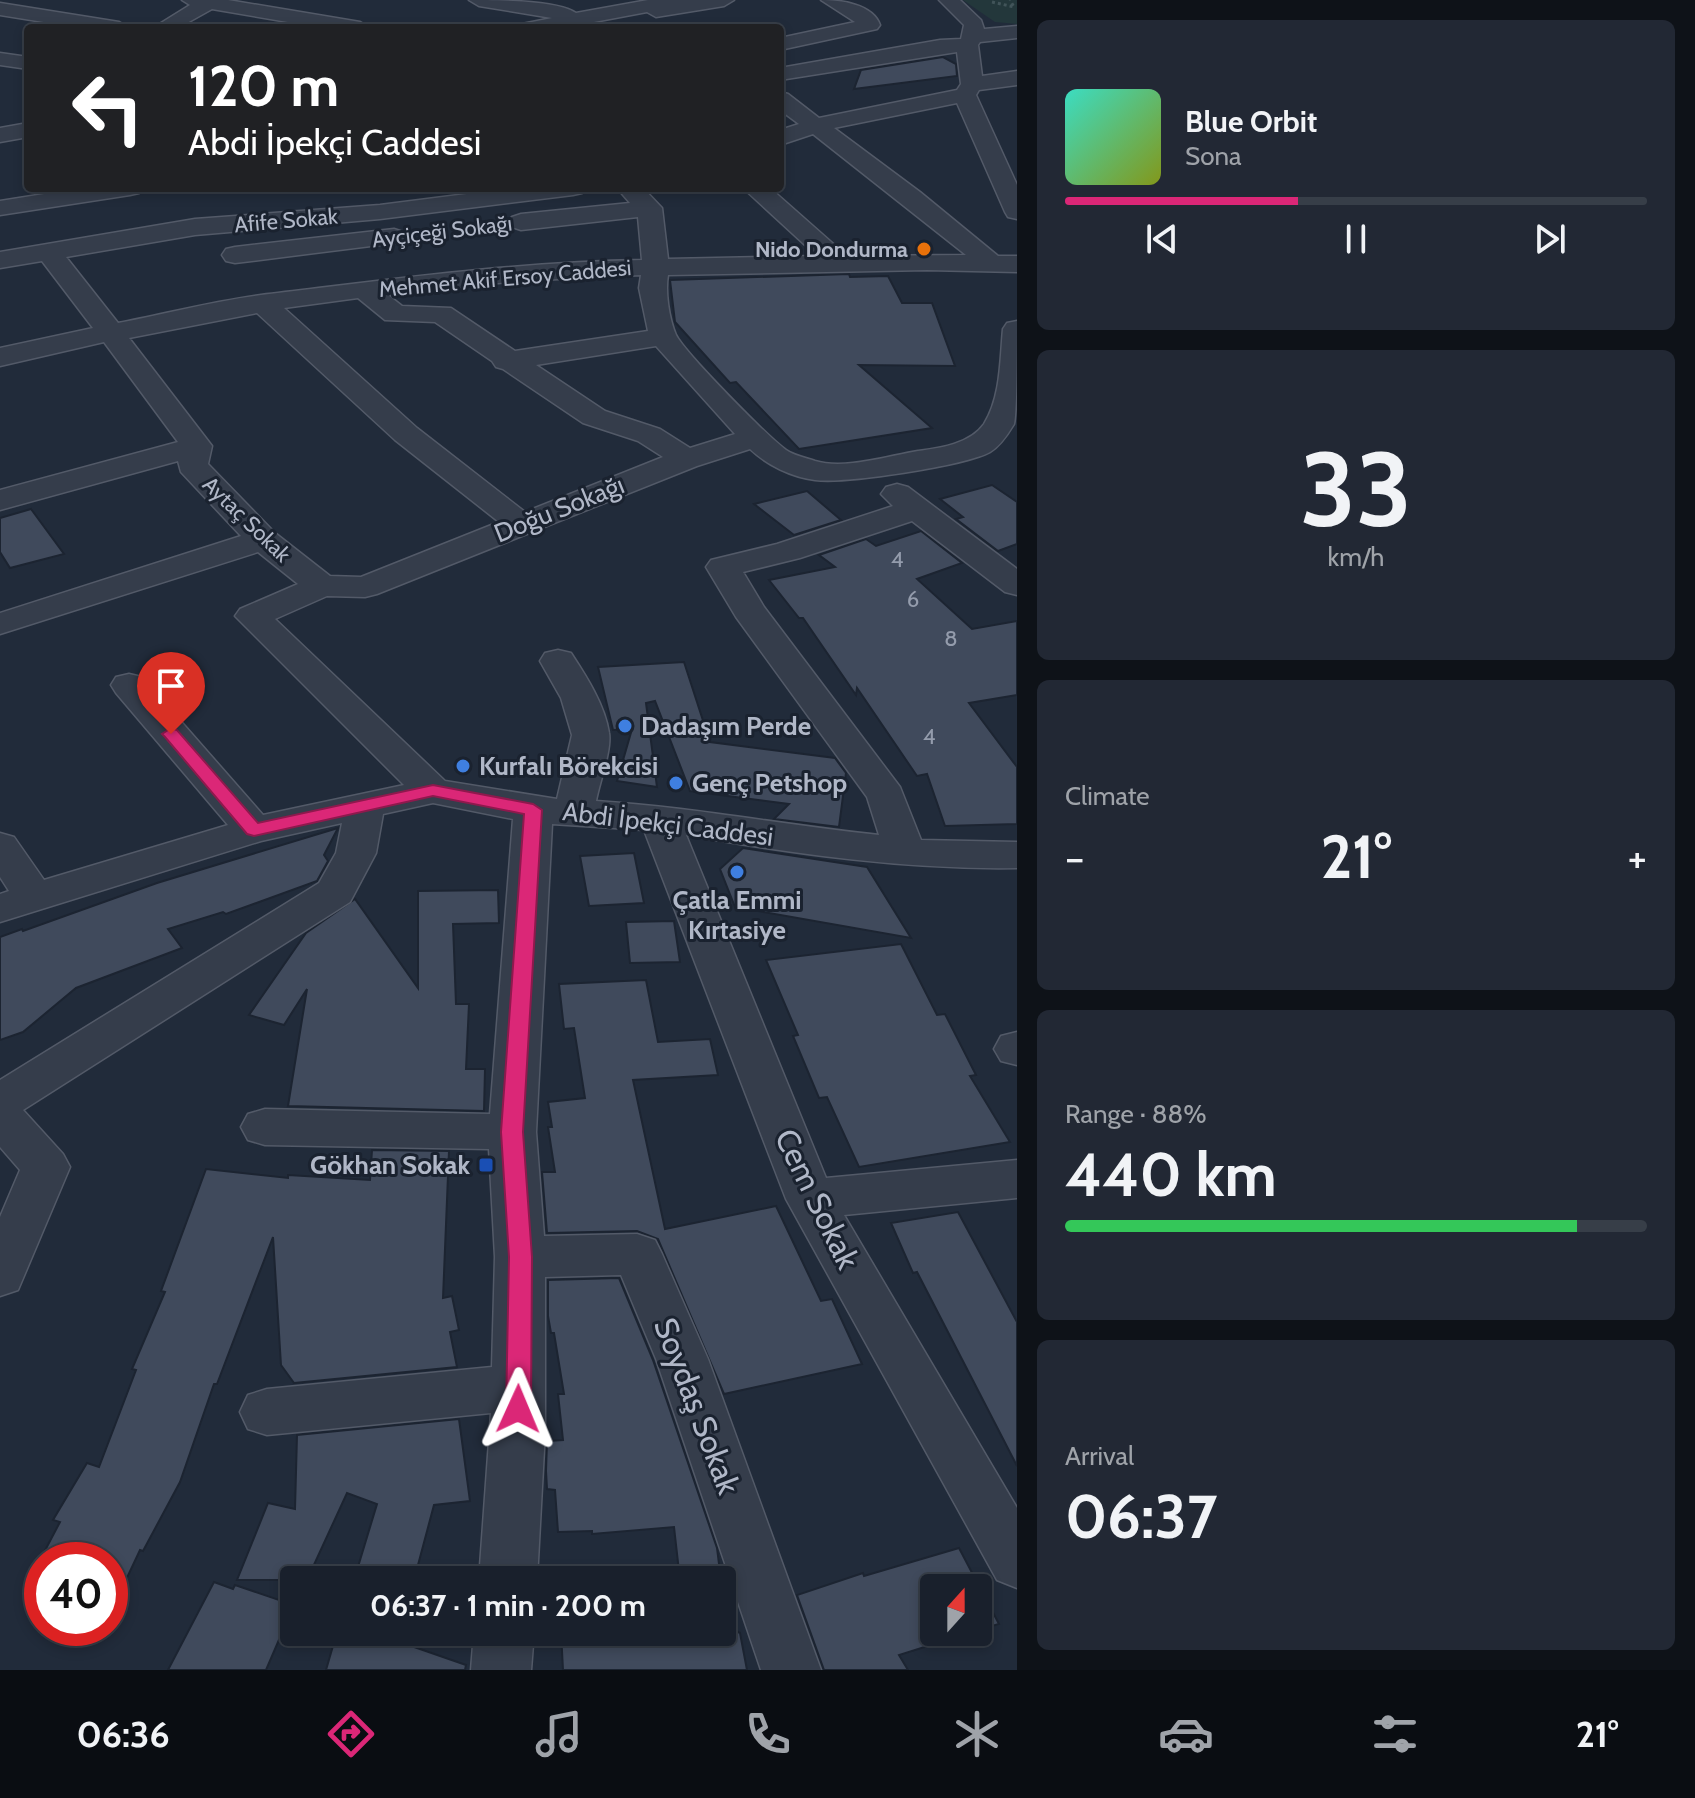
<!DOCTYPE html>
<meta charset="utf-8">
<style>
:root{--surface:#19202c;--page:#222834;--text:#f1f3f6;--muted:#9fa3a9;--line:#373e48;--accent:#db2777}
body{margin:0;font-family:Cabin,sans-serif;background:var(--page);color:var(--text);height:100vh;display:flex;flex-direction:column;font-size:30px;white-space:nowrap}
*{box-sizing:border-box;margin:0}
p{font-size:26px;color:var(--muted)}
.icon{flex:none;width:44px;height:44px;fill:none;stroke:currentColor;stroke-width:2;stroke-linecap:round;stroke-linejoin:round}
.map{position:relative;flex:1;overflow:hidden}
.drawer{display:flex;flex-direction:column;gap:20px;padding:20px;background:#0e1218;width:678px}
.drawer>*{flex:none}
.banner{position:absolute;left:24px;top:24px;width:760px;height:168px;border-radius:8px;box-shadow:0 4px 12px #0003,0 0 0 2px var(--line);background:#202124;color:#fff;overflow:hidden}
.needle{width:52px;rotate:21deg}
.tools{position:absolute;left:920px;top:1574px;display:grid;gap:16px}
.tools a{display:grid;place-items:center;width:72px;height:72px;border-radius:8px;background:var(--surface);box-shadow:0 4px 12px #0003,0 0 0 2px var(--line);font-size:40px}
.speed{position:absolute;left:24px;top:1542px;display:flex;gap:16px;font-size:40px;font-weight:700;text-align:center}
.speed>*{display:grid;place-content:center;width:104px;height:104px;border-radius:50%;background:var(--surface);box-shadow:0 4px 12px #0003,0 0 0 2px var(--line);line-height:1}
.speed .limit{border:12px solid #d22;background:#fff;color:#111}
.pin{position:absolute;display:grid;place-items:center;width:68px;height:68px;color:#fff;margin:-82px -34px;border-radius:50% 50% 50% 0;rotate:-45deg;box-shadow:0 0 8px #0007}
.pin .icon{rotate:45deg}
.me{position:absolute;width:88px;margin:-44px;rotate:1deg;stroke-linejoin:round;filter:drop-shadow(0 0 6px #0008)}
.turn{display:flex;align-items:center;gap:28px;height:168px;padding:0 32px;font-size:36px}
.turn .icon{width:104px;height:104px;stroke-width:2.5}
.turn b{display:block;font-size:56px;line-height:68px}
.big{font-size:60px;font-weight:800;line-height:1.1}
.drawer .widget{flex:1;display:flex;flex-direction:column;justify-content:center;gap:12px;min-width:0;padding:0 28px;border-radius:12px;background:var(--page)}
.drawer .dial{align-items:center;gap:0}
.dial b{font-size:104px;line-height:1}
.song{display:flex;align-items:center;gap:24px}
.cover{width:96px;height:96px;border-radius:12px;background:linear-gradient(135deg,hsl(170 70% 55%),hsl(70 70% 35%))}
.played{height:8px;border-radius:4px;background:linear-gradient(90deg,var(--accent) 40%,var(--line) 40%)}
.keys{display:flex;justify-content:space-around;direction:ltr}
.heat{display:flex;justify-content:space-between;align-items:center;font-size:44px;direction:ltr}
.charge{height:12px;border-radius:6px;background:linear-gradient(90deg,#34c759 88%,var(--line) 0)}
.trip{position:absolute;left:280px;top:1566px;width:456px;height:80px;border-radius:8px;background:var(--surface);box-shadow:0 4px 12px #0003,0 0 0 2px var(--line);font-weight:800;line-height:80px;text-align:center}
.tabs{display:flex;height:128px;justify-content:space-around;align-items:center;background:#0a0d12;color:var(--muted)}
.tabs .icon{width:56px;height:56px}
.tabs .current{color:var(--accent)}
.tabs b{font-size:36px;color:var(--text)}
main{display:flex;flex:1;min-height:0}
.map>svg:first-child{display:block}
</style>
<main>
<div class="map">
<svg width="1017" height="1670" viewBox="0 0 1017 1670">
<rect width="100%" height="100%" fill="#212b3a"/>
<polygon fill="#23373b" points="963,0 1017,0 1017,24 995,22"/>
<g fill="#404a5c" stroke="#1c2431" stroke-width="2">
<polygon points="943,57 956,64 957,76 854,89 861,70"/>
<polygon points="849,274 850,277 888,276 902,303 932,303 955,366 859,365 932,428 799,449 736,382 730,383 675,322 670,280"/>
<polygon points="992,485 1017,502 1017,544 998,551 956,519 963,517 940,499"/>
<polygon points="807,491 841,520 794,535 754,504"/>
<polygon points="31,509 64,554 10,568 0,552 0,518"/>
<polygon points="921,531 962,563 917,579 972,629 1017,621 1017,695 969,703 1017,767 1017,824 945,826 927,774 917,776 857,688 856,695 803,618 799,618 769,580 835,567 819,555 866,539 876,546"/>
<polygon points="684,662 710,742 835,758 846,773 839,827 774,819 789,804 690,791 655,701 646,703 657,787 617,781 632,729 613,730 598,667"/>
<polygon points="338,828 324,855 328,861 317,881 226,914 223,912 168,929 182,948 76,988 23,1032 0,1040 0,937 22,929 23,931 157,883"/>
<polygon points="743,848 867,867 911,938 735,907 720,869"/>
<polygon points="634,853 644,903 589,906 580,856"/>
<polygon points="498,890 499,923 453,924 456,1004 469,1004 466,1069 485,1069 484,1111 288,1106 307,989 284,1025 249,1015 306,933 355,899 418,988 418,891"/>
<polygon points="674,921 680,962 630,963 626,922"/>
<polygon points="901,944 937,1015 945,1014 976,1075 970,1076 1010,1142 859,1167 827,1097 819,1098 793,1036 798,1035 766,960"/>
<polygon points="646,980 658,1042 710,1039 718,1075 633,1080 665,1229 776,1206 821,1301 832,1299 862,1364 724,1394 658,1239 637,1231 547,1233 542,1172 555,1172 548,1127 552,1127 548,1102 585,1098 574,1028 564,1029 559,984"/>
<polygon points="372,1150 449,1151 443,1298 452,1296 459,1330 450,1332 457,1367 294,1383 281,1365 273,1237 217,1384 214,1384 180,1482 143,1551 140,1550 110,1614 110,1560 40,1560 60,1522 53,1520 87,1463 99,1467 136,1370 132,1369 165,1292 161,1291 206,1169 288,1178 288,1175 370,1180"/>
<polygon points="958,1212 1017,1322 1017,1466 917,1272 913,1273 891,1223"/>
<polygon points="619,1278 653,1360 717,1548 721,1580 680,1580 674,1527 592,1534 592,1531 558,1532 555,1490 547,1489 546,1471 547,1441 563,1440 558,1394 564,1394 554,1333 551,1333 548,1316 548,1280"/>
<polygon points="459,1419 470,1501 434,1505 414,1580 354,1580 377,1504 347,1493 307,1580 237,1580 268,1503 295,1509 297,1435"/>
<polygon points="959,1548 999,1624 978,1630 978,1588 934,1588 934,1632 972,1632 899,1655 908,1670 824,1670 797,1595 863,1573 864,1576"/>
<polygon points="214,1582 233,1589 235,1585 294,1605 266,1670 168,1670"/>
<polygon points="722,1584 728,1627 740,1633 747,1670 563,1670 561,1632 722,1632"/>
<polygon points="337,1632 371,1632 466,1665 465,1670 326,1670"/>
</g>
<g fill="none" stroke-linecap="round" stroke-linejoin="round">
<defs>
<g id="minor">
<polygon points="182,0 228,0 360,22 370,28 323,28 212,9 178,28 153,28 190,5"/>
<path d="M 469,0 C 494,0 558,0 576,13 L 648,0 L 734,0 L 724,6 L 656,17 L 647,12 L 562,28 L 519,28 L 522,24 L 552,18 L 479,6 Z"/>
<path d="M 821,0 C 840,0 873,4 880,25 L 877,29 L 780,50 L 780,38 L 855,22 Z"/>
<path d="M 939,0 L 960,0 L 981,20 L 984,29 L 1017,26 L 1017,38 L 980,42 L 978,45 L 982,76 L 1017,71 L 1017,85 L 979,90 L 976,95 L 1017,185 L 1017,219 L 1008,217 L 1005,212 L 957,103 L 834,128 L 920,192 L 998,256 L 1017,256 L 1017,272 L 927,270 L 668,275 C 665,292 669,318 676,335 C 685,353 768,437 786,450 C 793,455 806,458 815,461 C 845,470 887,456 918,451 C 940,448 970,444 984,424 C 1001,397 1000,360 1003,329 L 1007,323 L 1017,321 C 1017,341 1017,411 1014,424 C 1008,434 1000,446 990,452 C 965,466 844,484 815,480 C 791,477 767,465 750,449 L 697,466 L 377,594 L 365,597 L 327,596 L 275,619 L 445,781 L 557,799 L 572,735 L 561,698 L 540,661 L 545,653 L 558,650 L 571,653 C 586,676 605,705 609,733 C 612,749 599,784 596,801 C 691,807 784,825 879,835 L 867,797 L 736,617 L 706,567 L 711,560 L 777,544 L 893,506 L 881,494 L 886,487 L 897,484 L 908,487 L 1017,569 L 1017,595 L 1005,592 L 912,521 L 800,558 L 743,572 L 764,607 L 900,787 L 921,840 L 1017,842 L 1017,868 C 906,870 795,854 686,835 L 826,1178 L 1017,1160 L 1017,1198 L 844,1215 L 1017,1508 L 1017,1588 L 997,1580 L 786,1199 L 644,830 L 552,824 L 536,1132 L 544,1236 L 637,1234 L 655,1240 L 662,1254 L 708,1359 L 821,1670 L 761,1670 L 656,1359 L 621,1275 L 545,1277 L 545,1431 L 537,1580 L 479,1580 L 491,1413 L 267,1435 L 248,1429 L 240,1412 L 248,1395 L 267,1389 L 492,1367 L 495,1257 L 489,1149 L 265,1145 L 248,1140 L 241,1127 L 248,1114 L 265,1109 L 490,1114 L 513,819 L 433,803 L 383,814 L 376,853 L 350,902 L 23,1110 L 63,1154 L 70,1167 L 18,1290 L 0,1296 L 0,1217 L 20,1170 L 0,1147 L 0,1080 L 319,883 L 336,853 L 342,823 L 261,841 L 0,922 L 0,894 L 9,891 L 0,877 L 0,833 L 14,837 L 44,880 L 228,825 L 116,693 L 111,685 L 116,677 L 129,674 L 142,677 L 263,815 L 404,785 L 235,616 L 240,609 L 298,584 L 258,552 L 0,634 L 0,613 L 241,536 L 181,472 L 178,461 L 0,510 L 0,490 L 178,442 L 104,342 L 0,366 L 0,348 L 93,328 L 42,261 L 0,268 L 0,252 L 195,219 L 380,205 L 514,188 L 585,188 L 582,193 L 573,195 L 380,219 L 195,235 L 66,257 L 118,323 C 165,314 214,301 261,295 C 387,280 514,262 642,260 L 638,217 L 521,230 L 512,227 L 508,222 L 512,217 L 521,214 L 630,203 L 617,188 L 643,188 L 662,208 L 668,259 L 817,256 L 743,188 L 770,188 L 847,256 L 966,255 L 813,134 L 780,145 L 780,130 L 799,124 L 780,110 L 780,92 L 788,94 L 819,118 L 957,90 L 961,84 L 957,52 L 780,80 L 780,68 L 940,40 L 961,39 L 964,25 ZM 641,275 L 639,288 L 648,331 L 515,351 L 451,308 L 402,306 L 388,295 L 518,281 ZM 358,298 L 385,320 L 435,322 L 492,361 L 496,367 L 503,369 L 583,423 L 638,441 L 663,457 L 525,512 L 417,428 L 284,308 ZM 257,313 L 395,440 L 499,522 L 361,577 L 330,576 L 275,533 L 208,464 L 212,446 L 129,338 ZM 656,346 L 735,434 L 690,448 L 660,429 L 605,411 L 536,365 Z"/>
<polygon points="0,3 119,22 129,28 81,28 0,15"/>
<polygon points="0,53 28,57 28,69 0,65"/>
<polygon points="28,123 28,137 0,142 0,128"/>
<polygon points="82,188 142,188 139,193 130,195 0,215 0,201"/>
<polygon points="394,229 403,232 407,237 403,242 235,263 226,261 222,255 226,249 235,247"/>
<polygon points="1017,1032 1017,1065 1001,1061 994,1049 1001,1036"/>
<polygon points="474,1632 534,1632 531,1670 471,1670"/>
</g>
</defs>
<use href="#minor" stroke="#535a68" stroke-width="3"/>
<polyline stroke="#415459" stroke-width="3" stroke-dasharray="3 3" stroke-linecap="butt" points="992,2 1014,7 1010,0"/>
<use href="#minor" fill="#353d4b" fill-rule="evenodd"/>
</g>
<polygon fill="#db2777" stroke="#8e194d" stroke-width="2" points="171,728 177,730 258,823 433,785 533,804 542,810 523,1132 532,1257 531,1409 527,1416 518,1419 510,1416 506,1409 509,1257 501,1132 524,814 433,796 254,836 247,834 165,737 162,734"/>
<circle fill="#e8710a" stroke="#1a222f" stroke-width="3" cx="924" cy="249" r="8"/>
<g fill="#3f7fe0" stroke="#1a222f" stroke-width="3">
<circle cx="625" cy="726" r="8"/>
<circle cx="463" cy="766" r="8"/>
<circle cx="676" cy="783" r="8"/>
<circle cx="737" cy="872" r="8"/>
</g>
<rect fill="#1a4fb4" stroke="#1a222f" stroke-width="3" x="478" y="1157" width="16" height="16" rx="4"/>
<g text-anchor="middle" stroke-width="6" stroke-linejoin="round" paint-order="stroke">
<g font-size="22" fill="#b0b7c7" stroke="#1a222f">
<text transform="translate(286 220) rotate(-5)" y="8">Afife Sokak</text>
<text transform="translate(442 231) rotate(-7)" y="8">Ayçiçeği Sokağı</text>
<text transform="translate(505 278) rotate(-5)" y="8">Mehmet Akif Ersoy Caddesi</text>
<text transform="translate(247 519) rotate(44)" y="8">Aytaç Sokak</text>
</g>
<g font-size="22" font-weight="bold" fill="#b0b7c7" stroke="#1a222f" text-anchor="end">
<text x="908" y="257">Nido Dondurma</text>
</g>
<g font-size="22" fill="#949cac">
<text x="897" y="567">4</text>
<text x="913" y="607">6</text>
<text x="951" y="646">8</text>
<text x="929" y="744">4</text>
</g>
<g font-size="26" fill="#b0b7c7" stroke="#1a222f">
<text transform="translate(559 509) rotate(-22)" y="9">Doğu Sokağı</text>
<text transform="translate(668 824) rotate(7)" y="9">Abdi İpekçi Caddesi</text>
</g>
<g font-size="26" font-weight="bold" fill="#b0b7c7" stroke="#1a222f" text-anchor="start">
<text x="641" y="735">Dadaşım Perde</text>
<text x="479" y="775">Kurfalı Börekcisi</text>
<text x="692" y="792">Genç Petshop</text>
<text x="737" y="909" text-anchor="middle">Çatla Emmi<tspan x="737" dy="30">Kırtasiye</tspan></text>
<text x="470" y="1174" text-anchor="end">Gökhan Sokak</text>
</g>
<g font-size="32" fill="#b0b7c7" stroke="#1a222f">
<text transform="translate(817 1199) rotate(64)" y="11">Cem Sokak</text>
<text transform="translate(697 1406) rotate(69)" y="11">Soydaş Sokak</text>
</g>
</g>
</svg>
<div class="tools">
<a><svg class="needle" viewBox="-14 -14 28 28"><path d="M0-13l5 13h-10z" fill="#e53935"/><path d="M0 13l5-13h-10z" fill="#9fa3a9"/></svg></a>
</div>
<div class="speed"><div class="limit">40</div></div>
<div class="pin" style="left:171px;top:734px;background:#d93025"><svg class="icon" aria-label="arrive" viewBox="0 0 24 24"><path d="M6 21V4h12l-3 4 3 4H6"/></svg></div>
<svg class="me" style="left:518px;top:1409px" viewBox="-20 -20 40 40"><path d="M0-17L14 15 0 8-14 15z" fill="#db2777" stroke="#fff" stroke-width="4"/></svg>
<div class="trip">06:37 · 1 min · 200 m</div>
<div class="banner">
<div class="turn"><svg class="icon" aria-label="left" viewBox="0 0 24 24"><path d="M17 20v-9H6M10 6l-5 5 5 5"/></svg><div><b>120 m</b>Abdi İpekçi Caddesi</div></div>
</div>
</div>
<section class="drawer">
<div class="widget">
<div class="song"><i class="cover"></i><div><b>Blue Orbit</b><p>Sona</p></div></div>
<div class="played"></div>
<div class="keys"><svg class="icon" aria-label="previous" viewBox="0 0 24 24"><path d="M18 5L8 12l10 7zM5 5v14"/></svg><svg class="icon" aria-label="pause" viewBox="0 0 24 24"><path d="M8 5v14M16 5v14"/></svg><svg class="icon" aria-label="next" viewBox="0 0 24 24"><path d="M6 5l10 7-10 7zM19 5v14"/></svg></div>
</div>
<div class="widget dial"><b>33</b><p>km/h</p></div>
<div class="widget"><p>Climate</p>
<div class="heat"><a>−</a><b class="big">21°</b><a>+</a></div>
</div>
<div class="widget"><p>Range · 88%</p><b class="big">440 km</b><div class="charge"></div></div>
<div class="widget"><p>Arrival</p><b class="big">06:37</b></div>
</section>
</main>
<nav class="tabs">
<b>06:36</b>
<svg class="icon current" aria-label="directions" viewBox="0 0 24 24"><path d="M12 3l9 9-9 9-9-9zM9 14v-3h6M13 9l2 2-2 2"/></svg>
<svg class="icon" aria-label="music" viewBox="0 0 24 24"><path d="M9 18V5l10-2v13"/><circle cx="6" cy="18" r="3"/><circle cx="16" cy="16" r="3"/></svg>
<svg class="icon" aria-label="phone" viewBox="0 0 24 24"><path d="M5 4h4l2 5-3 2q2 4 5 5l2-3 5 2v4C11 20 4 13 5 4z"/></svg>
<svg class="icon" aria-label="climate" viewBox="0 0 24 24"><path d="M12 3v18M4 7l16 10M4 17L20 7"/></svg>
<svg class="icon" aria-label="car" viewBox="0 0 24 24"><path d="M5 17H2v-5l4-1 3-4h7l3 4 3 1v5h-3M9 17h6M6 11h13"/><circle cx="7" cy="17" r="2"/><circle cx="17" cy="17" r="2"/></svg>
<svg class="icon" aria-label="filters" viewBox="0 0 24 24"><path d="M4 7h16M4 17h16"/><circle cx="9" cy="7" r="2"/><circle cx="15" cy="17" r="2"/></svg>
<b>21°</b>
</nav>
